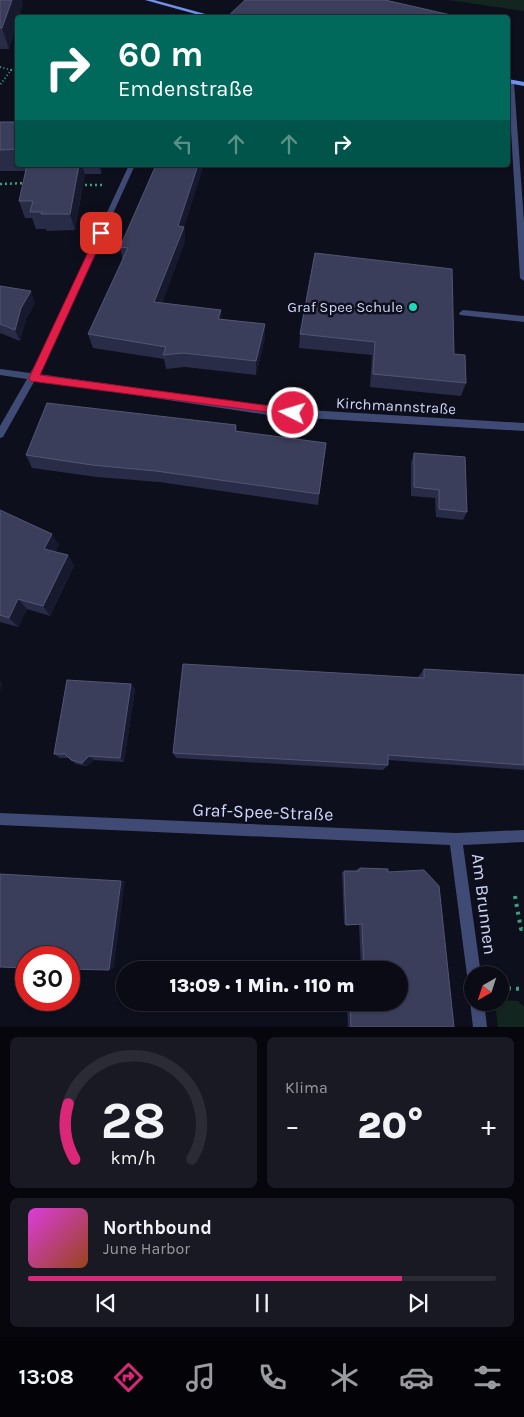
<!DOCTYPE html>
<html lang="de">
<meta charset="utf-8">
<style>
:root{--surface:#0a0b15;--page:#181922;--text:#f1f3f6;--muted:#999ba0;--line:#2a2b34;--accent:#db2777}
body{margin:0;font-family:Karla,sans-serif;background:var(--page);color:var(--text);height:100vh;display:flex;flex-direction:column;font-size:19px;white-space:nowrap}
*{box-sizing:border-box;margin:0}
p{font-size:16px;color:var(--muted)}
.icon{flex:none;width:28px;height:28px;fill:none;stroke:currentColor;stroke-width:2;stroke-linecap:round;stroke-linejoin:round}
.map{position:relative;height:1027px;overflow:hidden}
.side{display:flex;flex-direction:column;gap:10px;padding:10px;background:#06060c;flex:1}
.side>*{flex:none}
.guide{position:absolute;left:15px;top:15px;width:495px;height:152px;border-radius:5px;box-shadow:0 1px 4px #0004,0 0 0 1px var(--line);background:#00695c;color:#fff;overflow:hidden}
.needle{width:32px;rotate:219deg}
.tools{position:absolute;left:464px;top:966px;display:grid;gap:10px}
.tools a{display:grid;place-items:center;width:45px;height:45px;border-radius:50%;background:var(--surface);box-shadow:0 1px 4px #0004,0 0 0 1px var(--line);font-size:25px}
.speed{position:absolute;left:15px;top:946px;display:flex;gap:10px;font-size:25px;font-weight:700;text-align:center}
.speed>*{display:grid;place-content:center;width:65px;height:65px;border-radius:50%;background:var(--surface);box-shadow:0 1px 4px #0004,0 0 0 1px var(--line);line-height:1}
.speed .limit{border:8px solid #d22;background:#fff;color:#111}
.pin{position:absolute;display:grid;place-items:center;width:42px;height:42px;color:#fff;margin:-21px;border-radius:10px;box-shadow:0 2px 8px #0006}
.me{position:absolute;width:55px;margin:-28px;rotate:275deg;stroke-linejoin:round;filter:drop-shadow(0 0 4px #0008)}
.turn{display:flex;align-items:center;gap:18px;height:105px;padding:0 20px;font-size:22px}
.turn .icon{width:65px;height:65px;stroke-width:2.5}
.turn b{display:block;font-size:35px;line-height:42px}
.lanes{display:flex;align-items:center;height:48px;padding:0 20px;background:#0003;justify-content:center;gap:25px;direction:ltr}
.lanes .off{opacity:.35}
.big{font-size:38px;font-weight:800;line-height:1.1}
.side .card{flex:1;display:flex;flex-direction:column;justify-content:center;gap:8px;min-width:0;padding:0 18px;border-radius:8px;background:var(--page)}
.side .dial{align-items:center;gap:0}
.dial svg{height:130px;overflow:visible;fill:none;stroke:var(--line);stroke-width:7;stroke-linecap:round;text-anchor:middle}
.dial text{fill:var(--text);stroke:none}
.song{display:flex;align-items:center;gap:15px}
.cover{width:60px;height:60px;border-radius:8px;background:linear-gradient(135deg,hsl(300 70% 55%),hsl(20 70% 35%))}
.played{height:5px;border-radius:2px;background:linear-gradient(90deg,var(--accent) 80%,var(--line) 80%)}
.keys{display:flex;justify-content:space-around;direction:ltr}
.heat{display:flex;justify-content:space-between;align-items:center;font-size:28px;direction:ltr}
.side .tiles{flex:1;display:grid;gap:10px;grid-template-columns:1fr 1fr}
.card:last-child{grid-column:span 2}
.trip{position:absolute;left:116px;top:961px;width:292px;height:50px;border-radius:25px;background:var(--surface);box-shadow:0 1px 4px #0004,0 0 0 1px var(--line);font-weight:800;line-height:50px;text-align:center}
.tab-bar{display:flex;height:80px;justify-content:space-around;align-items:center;background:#040408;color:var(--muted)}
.tab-bar .icon{width:35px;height:35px}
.tab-bar .active{color:var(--accent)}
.tab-bar b{font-size:22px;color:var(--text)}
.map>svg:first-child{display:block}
</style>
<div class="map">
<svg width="524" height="1027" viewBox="0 0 524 1027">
<rect width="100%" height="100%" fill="#0e0f1c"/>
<g fill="#12251f">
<polygon points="448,0 524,0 524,11"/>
<polygon points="500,1000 518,1001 524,1007 524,1027 498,1027 495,1003 500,1002"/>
</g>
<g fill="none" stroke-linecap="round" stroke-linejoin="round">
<g stroke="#3ca07f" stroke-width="2" stroke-dasharray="1 2.5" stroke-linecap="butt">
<polyline points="0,67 11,70 0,85"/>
<polyline points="11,70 18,72"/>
</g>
<g stroke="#3ca07f" stroke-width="2.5" stroke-dasharray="2 3" stroke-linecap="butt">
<polyline points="0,184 27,183"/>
<polyline points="80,185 102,185"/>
</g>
<g stroke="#3ca07f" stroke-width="4" stroke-dasharray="3 5" stroke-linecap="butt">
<polyline points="515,896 521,929 524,929"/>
<polyline points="500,988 524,989"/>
</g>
<polygon fill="#3f4b75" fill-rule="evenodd" points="463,310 524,316 524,322 460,315 459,313"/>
<g fill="#3f4b75" fill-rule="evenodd">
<polygon points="511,80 514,82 524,222 524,281 520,278 508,82"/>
<polygon points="129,165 135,165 47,359 39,374 275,408 524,423 524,431 275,416 35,380 3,437 0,438 0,426 27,379 0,375 0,369 30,373 39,359"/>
<polygon points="0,813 456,833 524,830 524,842 463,845 481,975 472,975 472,981 469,980 467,975 450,845 0,825"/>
<polygon points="472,997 472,1002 484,1002 487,1027 473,1027 470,1002"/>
</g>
<g fill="#7390ec" fill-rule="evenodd">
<polygon points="145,0 154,0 220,18 210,18"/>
<polygon points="508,79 524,82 524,86 508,83"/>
</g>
</g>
<g fill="#292c47">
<polygon points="0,0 23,3 9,49 0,49"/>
<polygon points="0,122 18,122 18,165 102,165 101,174 85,174 75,230 47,231 46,229 36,229 32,218 25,218 19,201 26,171 0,171"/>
<polygon points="184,228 185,241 162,303 221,319 265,324 265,338 256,375 185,367 166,369 164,359 93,348 88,334 123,261 120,247"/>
<polygon points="315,253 454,354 466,383 461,396 370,387 372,355 299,348 300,334"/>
<polygon points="0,286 35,303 26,319 20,341 0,333"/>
<polygon points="236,425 237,432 326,443 318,505 159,482 97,477 32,468 26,455"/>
<polygon points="414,453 467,512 463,520 436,517 435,498 411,496 411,462"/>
<polygon points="0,510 59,545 55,552 68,555 74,566 50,616 27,609 18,627 0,622"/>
<polygon points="424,669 524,675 524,770 388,760 388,765 383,770 176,758 173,753 418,677"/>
<polygon points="131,684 135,689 124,762 94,760 87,766 76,764 69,758 60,758 54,754"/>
<polygon points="360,868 454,1027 348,1027 347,1002 400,1002 400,970 361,970 359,924 346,925 344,924 342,872 356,871 357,869"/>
</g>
<g fill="#17192e">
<polygon points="12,0 22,0 23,3 19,18 18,18 18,21 9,49 2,28"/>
<polygon points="79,165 82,165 85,174 75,230 70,214"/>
<polygon points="99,165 102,165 101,174"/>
<polygon points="198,165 204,165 184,228 185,241 157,316 154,302"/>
<polygon points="31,291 35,303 26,319 20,341 15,330 21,308"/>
<polygon points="221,310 222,324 218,319"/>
<polygon points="265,324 265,338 256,375 256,361"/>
<polygon points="52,534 59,545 51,560 44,549"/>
<polygon points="68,555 74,566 50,616 43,606"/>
<polygon points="18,599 27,609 18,627 9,618"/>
<polygon points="0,681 2,683 0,693"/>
<polygon points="131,684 135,689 124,762 120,758"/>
<polygon points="89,756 94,760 87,766 82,763"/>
<polygon points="121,881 125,881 114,968 109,970"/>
</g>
<g fill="#3b3e5a" stroke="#525673">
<polygon points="0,0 12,0 2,28 0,28"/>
<polygon points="245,0 385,0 464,18 226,18"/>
<polygon points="0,122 18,122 18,149 0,150"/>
<polygon points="27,165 79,165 70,214 41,214 42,212 30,212 33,201 19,201"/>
<polygon points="156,165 198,165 178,226 184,227 154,302 221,310 218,319 265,324 256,361 183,353 163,355 166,347 88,334 128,248 120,247"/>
<polygon points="315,253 452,269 454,354 465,355 466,383 373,374 375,342 300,334"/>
<polygon points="0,286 31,291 21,308 15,330 0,324"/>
<polygon points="47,403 236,425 235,431 326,443 319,494 156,471 92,465 26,455"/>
<polygon points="414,453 465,457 467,512 439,509 439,490 414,487"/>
<polygon points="0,510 52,534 44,549 68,555 43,606 18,599 9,618 0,615"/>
<polygon points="183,664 424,678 424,669 524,675 524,765 388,755 388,765 173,753"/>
<polygon points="67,680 131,684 120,758 89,756 82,763 71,760 65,754 54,754"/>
<polygon points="360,868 388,869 388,872 424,870 439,886 454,1027 351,1027 350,1002 400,1002 400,970 364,970 362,924 346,925 344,871 359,871"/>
<polygon points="0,874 121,881 109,970 69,969 69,958 26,958 26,968 0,967"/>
</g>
<polygon fill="#e11d48" stroke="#92132f" points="98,231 105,233 40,375 293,409 297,410 297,416 30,381 29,378"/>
<circle fill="#1dd7b8" stroke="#0e0f1c" stroke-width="2" cx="413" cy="307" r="5"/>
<g text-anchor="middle" stroke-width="5" stroke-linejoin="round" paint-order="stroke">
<g font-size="15" fill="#cfd6f9" stroke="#0e0f1c" text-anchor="end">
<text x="403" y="312">Graf Spee Schule</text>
</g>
<g font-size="15" fill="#cfd6f9" stroke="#0e0f1c">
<text transform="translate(396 406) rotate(3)" y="5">Kirchmannstraße</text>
</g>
<g font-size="18" fill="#cfd6f9" stroke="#0e0f1c">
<text transform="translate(263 812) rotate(2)" y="6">Graf-Spee-Straße</text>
<text transform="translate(484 904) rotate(83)" y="6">Am Brunnen</text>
</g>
</g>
</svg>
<div class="tools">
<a><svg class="needle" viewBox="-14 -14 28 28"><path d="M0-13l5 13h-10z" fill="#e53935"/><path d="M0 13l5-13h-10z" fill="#999ba0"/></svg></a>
</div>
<div class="speed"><div class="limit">30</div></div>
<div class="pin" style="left:101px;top:233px;background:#d93025"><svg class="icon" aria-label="arrive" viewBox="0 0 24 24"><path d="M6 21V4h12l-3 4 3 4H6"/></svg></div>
<svg class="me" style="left:293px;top:413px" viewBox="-20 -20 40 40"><circle r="17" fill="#e11d48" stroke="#fff" stroke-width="3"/><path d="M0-11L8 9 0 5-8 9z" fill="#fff"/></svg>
<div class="trip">13:09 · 1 Min. · 110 m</div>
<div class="guide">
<div class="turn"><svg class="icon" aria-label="right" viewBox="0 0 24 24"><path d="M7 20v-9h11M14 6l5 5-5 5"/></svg><div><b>60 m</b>Emdenstraße</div></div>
<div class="lanes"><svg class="icon off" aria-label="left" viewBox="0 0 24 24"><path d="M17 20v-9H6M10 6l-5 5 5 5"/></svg><svg class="icon off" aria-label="ahead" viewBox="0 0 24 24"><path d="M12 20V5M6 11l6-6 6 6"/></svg><svg class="icon off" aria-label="ahead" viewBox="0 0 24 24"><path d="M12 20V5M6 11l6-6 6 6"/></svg><svg class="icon" aria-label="right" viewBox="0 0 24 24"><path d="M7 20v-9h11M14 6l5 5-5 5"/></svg></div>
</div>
</div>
<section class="side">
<div class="tiles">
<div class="card dial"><svg viewBox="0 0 100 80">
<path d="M14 69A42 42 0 1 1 86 69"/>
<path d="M14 69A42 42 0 0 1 10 35" stroke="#db2777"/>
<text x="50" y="56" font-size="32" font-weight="700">28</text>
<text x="50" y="72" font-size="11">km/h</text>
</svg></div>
<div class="card"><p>Klima</p>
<div class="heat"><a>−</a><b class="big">20°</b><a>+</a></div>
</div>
<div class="card">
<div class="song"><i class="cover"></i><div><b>Northbound</b><p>June Harbor</p></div></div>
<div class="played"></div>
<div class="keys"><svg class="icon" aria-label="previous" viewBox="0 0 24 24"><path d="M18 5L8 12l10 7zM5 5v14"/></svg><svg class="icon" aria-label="pause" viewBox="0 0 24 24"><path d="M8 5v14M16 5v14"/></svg><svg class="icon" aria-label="next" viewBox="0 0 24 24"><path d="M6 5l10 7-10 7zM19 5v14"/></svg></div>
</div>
</div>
</section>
<nav class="tab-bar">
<b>13:08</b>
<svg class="icon active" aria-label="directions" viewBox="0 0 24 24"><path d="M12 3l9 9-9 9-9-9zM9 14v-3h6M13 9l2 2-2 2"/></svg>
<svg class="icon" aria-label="music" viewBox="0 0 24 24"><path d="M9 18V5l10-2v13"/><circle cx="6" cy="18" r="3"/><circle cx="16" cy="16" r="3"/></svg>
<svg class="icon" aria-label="phone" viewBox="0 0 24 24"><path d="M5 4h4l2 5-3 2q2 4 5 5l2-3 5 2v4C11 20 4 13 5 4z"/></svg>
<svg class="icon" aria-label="climate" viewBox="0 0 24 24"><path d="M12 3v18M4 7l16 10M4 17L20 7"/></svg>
<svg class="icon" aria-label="car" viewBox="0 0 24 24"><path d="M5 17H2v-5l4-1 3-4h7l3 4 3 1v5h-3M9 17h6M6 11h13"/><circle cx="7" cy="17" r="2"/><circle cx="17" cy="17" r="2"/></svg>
<svg class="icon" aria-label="filters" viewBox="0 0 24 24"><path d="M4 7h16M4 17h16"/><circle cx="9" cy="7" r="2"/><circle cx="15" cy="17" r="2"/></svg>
</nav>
